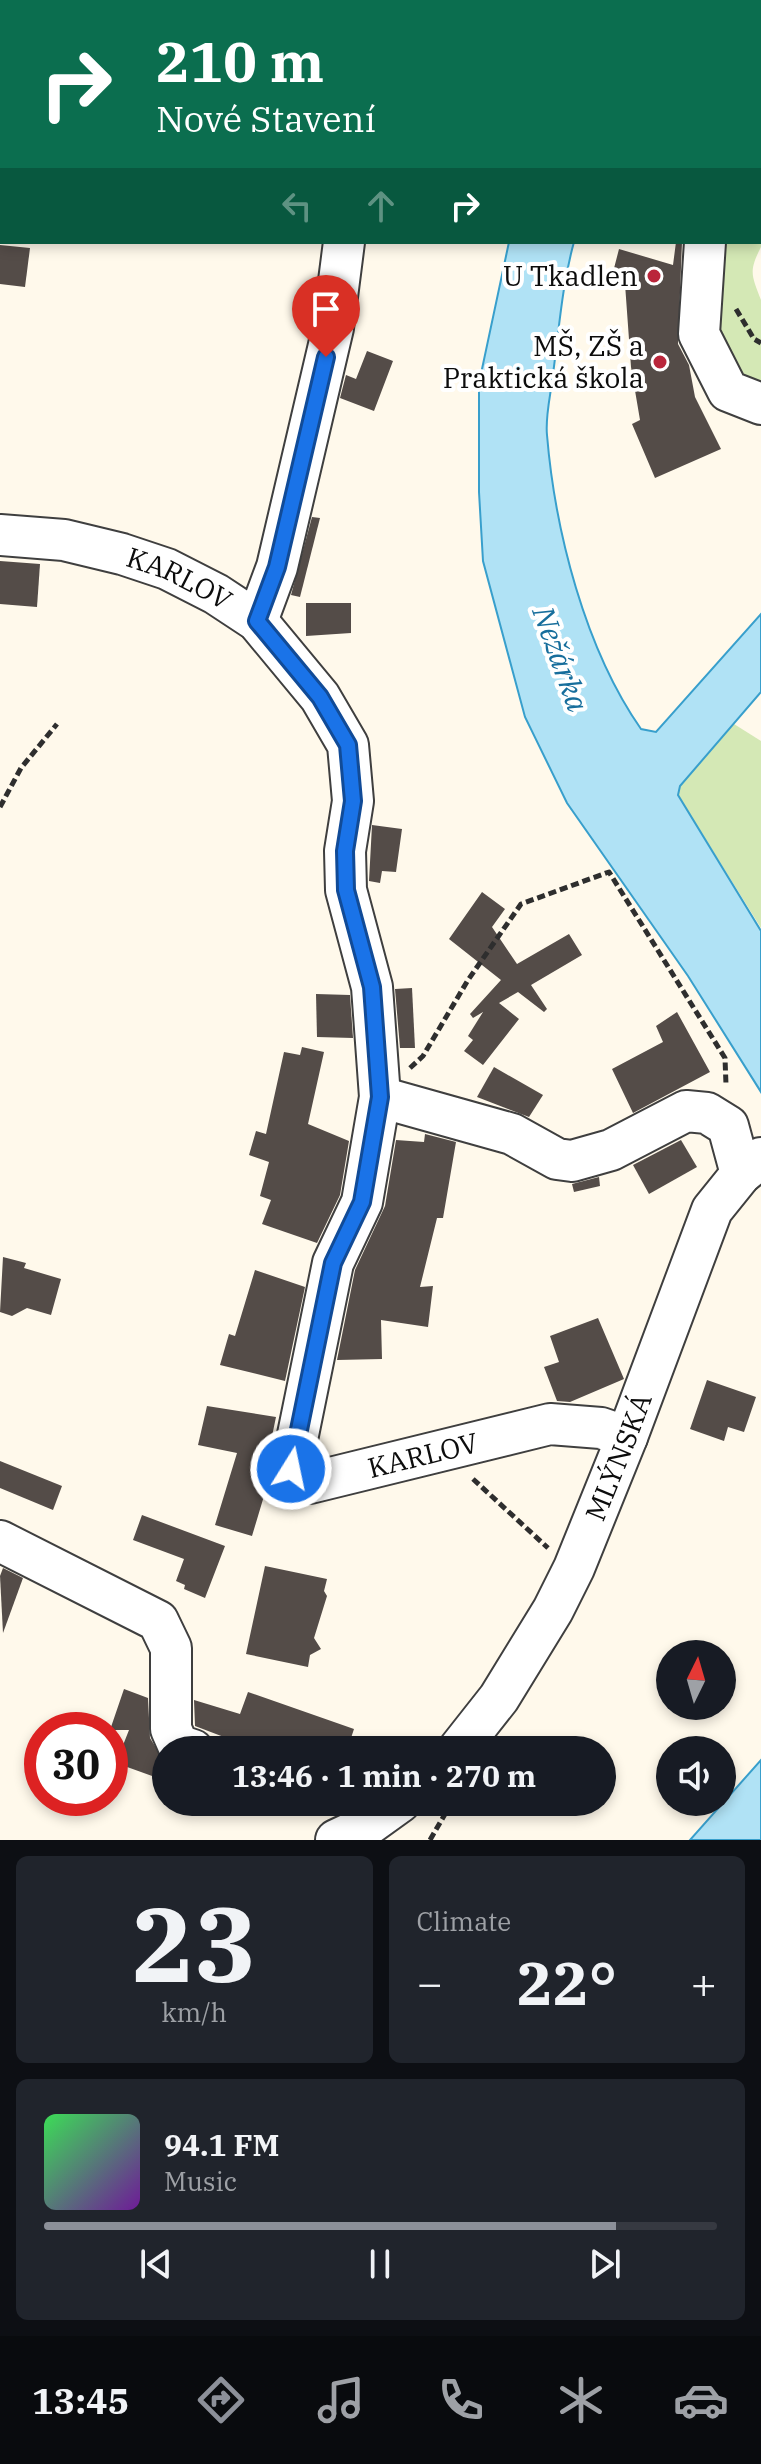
<!DOCTYPE html>
<meta charset="utf-8">
<style>
:root{--surface:#171b24;--page:#20242c;--text:#f1f3f6;--muted:#9ea1a6;--line:#363941;--accent:#8c9099}
body{margin:0;font-family:"IBM Plex Serif",serif;background:var(--page);color:var(--text);height:100vh;display:flex;flex-direction:column;font-size:30px;white-space:nowrap}
*{box-sizing:border-box;margin:0}
p{font-size:26px;color:var(--muted)}
.icon{flex:none;width:44px;height:44px;fill:none;stroke:currentColor;stroke-width:2;stroke-linecap:round;stroke-linejoin:round}
.map{position:relative;height:1840px;overflow:hidden}
.panel{display:flex;flex-direction:column;gap:16px;padding:16px;background:#0d0f14;flex:1}
.panel>*{flex:none}
.banner{position:absolute;left:0px;top:0px;width:762px;height:244px;box-shadow:0 4px 12px #0003;background:#0b6e4f;color:#fff;overflow:hidden}
.needle{width:52px;rotate:5deg}
.buttons{position:absolute;left:656px;top:1640px;display:grid;gap:16px}
.buttons a{display:grid;place-items:center;width:80px;height:80px;border-radius:50%;background:var(--surface);box-shadow:0 4px 12px #0003;font-size:40px}
.speed{position:absolute;left:24px;top:1712px;display:flex;gap:16px;font-size:40px;font-weight:700;text-align:center}
.speed>*{display:grid;place-content:center;width:104px;height:104px;border-radius:50%;background:var(--surface);box-shadow:0 4px 12px #0003;line-height:1}
.speed .limit{border:12px solid #d22;background:#fff;color:#111}
.pin{position:absolute;display:grid;place-items:center;width:68px;height:68px;color:#fff;margin:-82px -34px;border-radius:50% 50% 50% 0;rotate:-45deg;box-shadow:0 0 8px #0007}
.pin .icon{rotate:45deg}
.me{position:absolute;width:88px;margin:-44px;rotate:10deg;stroke-linejoin:round;filter:drop-shadow(0 0 6px #0008)}
.turn{display:flex;align-items:center;gap:28px;height:168px;padding:0 24px;font-size:36px}
.turn .icon{width:104px;height:104px;stroke-width:2.5}
.turn b{display:block;font-size:56px;line-height:68px}
.lanes{display:flex;align-items:center;height:76px;padding:0 24px;background:#0003;justify-content:center;gap:40px;direction:ltr}
.lanes .off{opacity:.35}
.big{font-size:60px;font-weight:700;line-height:1.1}
.panel .widget{flex:1;display:flex;flex-direction:column;justify-content:center;gap:12px;min-width:0;padding:0 28px;border-radius:12px;background:var(--page)}
.panel .dial{align-items:center;gap:0}
.dial b{font-size:104px;line-height:1}
.song{display:flex;align-items:center;gap:24px}
.cover{width:96px;height:96px;border-radius:12px;background:linear-gradient(135deg,hsl(130 70% 55%),hsl(280 70% 35%))}
.played{height:8px;border-radius:4px;background:linear-gradient(90deg,var(--accent) 85%,var(--line) 85%)}
.keys{display:flex;justify-content:space-around;direction:ltr}
.heat{display:flex;justify-content:space-between;align-items:center;font-size:44px;direction:ltr}
.panel .tiles{flex:1;display:grid;gap:16px;grid-template-columns:1fr 1fr}
.widget:last-child{grid-column:span 2}
.trip{position:absolute;left:152px;top:1736px;width:464px;height:80px;border-radius:40px;background:var(--surface);box-shadow:0 4px 12px #0003;font-weight:700;line-height:80px;text-align:center}
.menu{display:flex;height:128px;justify-content:space-around;align-items:center;background:#090b0e;color:var(--muted)}
.menu .icon{width:56px;height:56px}
.menu .selected{color:var(--accent)}
.menu b{font-size:36px;color:var(--text)}
.map>svg:first-child{display:block}
</style>
<div class="map">
<svg width="761" height="1840" viewBox="0 0 761 1840">
<rect width="100%" height="100%" fill="#fff9eb"/>
<g fill="#d4e8b5">
<path d="M 713,0 L 761,0 L 761,247 C 748,272 752,276 761,300 C 761,314 761,377 761,395 L 747,390 L 710,328 L 715,242 L 760,242 L 760,2 Z"/>
<polygon points="734,724 761,741 761,928 678,795 680,786"/>
</g>
<g fill="#b0e2f5" stroke="#389fcc" stroke-width="2">
<path d="M 509,242 L 574,242 C 562,285 559,330 553,374 C 551,394 545,416 547,435 C 555,531 585,649 641,729 L 656,732 L 761,614 L 761,692 L 680,786 L 678,795 L 761,931 L 761,1092 L 688,976 L 567,803 L 525,717 L 483,561 L 479,492 L 479,383 Z"/>
<polygon points="761,1760 761,1840 690,1840"/>
</g>
<g fill="#544c48">
<polygon points="676,242 682,242 678,344 689,365 695,397 721,449 655,478 632,424 640,420 631,367 625,284 611,280 619,249 673,265"/>
<polygon points="0,245 30,248 25,287 0,284"/>
<polygon points="367,351 393,361 374,411 340,398 346,375 356,379"/>
<polygon points="312,517 320,518 300,597 291,595"/>
<polygon points="0,561 40,564 37,607 0,604"/>
<polygon points="306,603 351,603 351,633 306,636"/>
<polygon points="372,825 402,829 396,872 382,871 380,883 369,881"/>
<polygon points="482,892 505,909 492,927 517,964 569,934 582,955 531,985 547,1009 544,1012 518,992 499,1003 519,1019 483,1065 464,1051 473,1040 468,1036 483,1012 473,1018 470,1014 501,980 449,939"/>
<polygon points="412,988 415,1048 400,1048 395,989"/>
<polygon points="316,994 350,995 353,1038 317,1037"/>
<polygon points="677,1012 710,1072 633,1113 612,1069 663,1042 656,1026"/>
<polygon points="302,1047 324,1052 308,1124 349,1141 340,1195 317,1243 262,1224 271,1200 260,1196 269,1162 249,1155 256,1131 266,1134 284,1052 300,1055"/>
<polygon points="494,1067 543,1095 529,1117 477,1097"/>
<polygon points="425,1134 456,1142 443,1218 437,1218 420,1287 433,1286 428,1327 381,1320 382,1359 337,1360 355,1270 385,1206 396,1140 424,1142"/>
<polygon points="681,1140 697,1167 649,1194 633,1165"/>
<polygon points="599,1177 600,1186 574,1192 572,1184"/>
<polygon points="3,1257 26,1263 24,1268 61,1279 51,1315 27,1308 12,1316 0,1312"/>
<polygon points="255,1270 305,1287 285,1381 220,1365 229,1334 235,1336"/>
<polygon points="598,1318 624,1379 570,1402 557,1401 544,1367 559,1362 550,1336"/>
<polygon points="707,1380 756,1397 744,1432 728,1427 724,1441 690,1429"/>
<polygon points="207,1406 276,1417 266,1465 268,1464 270,1476 252,1536 215,1525 237,1453 198,1445"/>
<polygon points="0,1461 62,1486 53,1510 0,1488"/>
<polygon points="142,1515 225,1546 205,1598 184,1589 185,1585 176,1581 184,1559 133,1540"/>
<polygon points="265,1566 327,1579 324,1591 327,1596 314,1638 321,1649 310,1655 308,1667 246,1654"/>
<polygon points="3,1568 23,1578 3,1633 0,1576"/>
<polygon points="124,1689 148,1698 150,1738 166,1764 166,1781 116,1763 129,1730 110,1730"/>
<polygon points="248,1692 354,1729 347,1750 258,1750 195,1726 194,1700 240,1714"/>
</g>
<g fill="none" stroke-linecap="round" stroke-linejoin="round">
<defs>
<g id="minor">
<polyline points="704,0 704,2"/>
<polyline points="705,242 699,334 728,391 761,404"/>
<path id="s1" d="M 0,535 L 64,540 L 122,554 L 167,569 L 216,594 L 257,621 L 320,697 L 348,745 L 353,801 L 345,851 L 346,890 L 372,987 L 380,1097 L 362,1202 L 333,1263 L 291,1469 L 296,1481 L 310,1483 L 550,1424 L 601,1428 L 627,1437"/>
<polyline points="257,621 277,567 333,328 344,242"/>
<polyline points="380,1097 512,1134 557,1159 572,1161 611,1150 686,1111 707,1113 728,1126 741,1174"/>
<polyline points="0,1541 158,1621 171,1648 171,1729 178,1745 193,1750"/>
<path id="s2" d="M 458,1750 L 499,1698 L 553,1610 L 574,1568 L 627,1437 L 712,1210 L 741,1174 L 761,1158"/>
<polyline points="336,1840 368,1825 400,1802"/>
</g>
</defs>
<use href="#minor" stroke="#3f3f3f" stroke-width="44"/>
<g stroke="#2e2e2e" stroke-width="5" stroke-dasharray="8 4" stroke-linecap="butt">
<polyline points="412,0 412,2"/>
<polyline points="736,309 754,339 761,343"/>
<polyline points="0,807 21,768 57,724"/>
<polyline points="410,1068 423,1056 468,980 521,904 609,872 725,1058 726,1085"/>
<polyline points="473,1479 548,1548"/>
<polyline points="430,1840 452,1802"/>
</g>
<use href="#minor" stroke="#fff" stroke-width="40"/>
</g>
<g fill="none" stroke-linecap="round" stroke-linejoin="round">
<defs>
<polyline id="route" points="291,1469 333,1263 362,1202 380,1097 372,987 346,890 345,851 353,801 348,745 320,697 257,621 277,567 326,357"/>
</defs>
<use href="#route" stroke="#114b97" stroke-width="20"/>
<use href="#route" stroke="#1a73e8" stroke-width="14"/>
</g>
<g fill="#ba263b" stroke="#fff" stroke-width="3">
<circle cx="654" cy="276" r="8"/>
<circle cx="660" cy="362" r="8"/>
</g>
<g text-anchor="middle" stroke-width="8" stroke-linejoin="round" paint-order="stroke">
<g font-size="28" fill="#0c0c0c" stroke="#fff" text-anchor="end">
<text x="638" y="286">U Tkadlen</text>
<text x="644" y="356">MŠ, ZŠ a<tspan x="644" dy="32">Praktická škola</tspan></text>
</g>
<g font-size="28" fill="#0c0c0c" stroke="#fff">
<text dy="10" stroke="none"><textPath href="#s1" startOffset="186">KARLOV</textPath></text>
<text dy="10" stroke="none"><textPath href="#s1" startOffset="1314">KARLOV</textPath></text>
<text dy="10" stroke="none"><textPath href="#s2" startOffset="336">MLÝNSKÁ</textPath></text>
</g>
<g font-size="30" font-style="italic" fill="#176e9c" stroke="#fff">
<text transform="translate(560 659) rotate(70)" y="10">Nežárka</text>
</g>
</g>
</svg>
<div class="buttons">
<a><svg class="needle" viewBox="-14 -14 28 28"><path d="M0-13l5 13h-10z" fill="#e53935"/><path d="M0 13l5-13h-10z" fill="#9ea1a6"/></svg></a>
<a><svg class="icon" aria-label="sound" viewBox="0 0 24 24"><path d="M4 9h4l5-4v14l-5-4H4zM17 9q2 3 0 6"/></svg></a>
</div>
<div class="speed"><div class="limit">30</div></div>
<div class="pin" style="left:326px;top:357px;background:#d93025"><svg class="icon" aria-label="arrive" viewBox="0 0 24 24"><path d="M6 21V4h12l-3 4 3 4H6"/></svg></div>
<svg class="me" style="left:291px;top:1469px" viewBox="-20 -20 40 40"><circle r="17" fill="#1a73e8" stroke="#fff" stroke-width="3"/><path d="M0-11L8 9 0 5-8 9z" fill="#fff"/></svg>
<div class="trip">13:46 · 1 min · 270 m</div>
<div class="banner">
<div class="turn"><svg class="icon" aria-label="right" viewBox="0 0 24 24"><path d="M7 20v-9h11M14 6l5 5-5 5"/></svg><div><b>210 m</b>Nové Stavení</div></div>
<div class="lanes"><svg class="icon off" aria-label="left" viewBox="0 0 24 24"><path d="M17 20v-9H6M10 6l-5 5 5 5"/></svg><svg class="icon off" aria-label="ahead" viewBox="0 0 24 24"><path d="M12 20V5M6 11l6-6 6 6"/></svg><svg class="icon" aria-label="right" viewBox="0 0 24 24"><path d="M7 20v-9h11M14 6l5 5-5 5"/></svg></div>
</div>
</div>
<section class="panel">
<div class="tiles">
<div class="widget dial"><b>23</b><p>km/h</p></div>
<div class="widget"><p>Climate</p>
<div class="heat"><a>−</a><b class="big">22°</b><a>+</a></div>
</div>
<div class="widget">
<div class="song"><i class="cover"></i><div><b>94.1 FM</b><p>Music</p></div></div>
<div class="played"></div>
<div class="keys"><svg class="icon" aria-label="previous" viewBox="0 0 24 24"><path d="M18 5L8 12l10 7zM5 5v14"/></svg><svg class="icon" aria-label="pause" viewBox="0 0 24 24"><path d="M8 5v14M16 5v14"/></svg><svg class="icon" aria-label="next" viewBox="0 0 24 24"><path d="M6 5l10 7-10 7zM19 5v14"/></svg></div>
</div>
</div>
</section>
<nav class="menu">
<b>13:45</b>
<svg class="icon selected" aria-label="directions" viewBox="0 0 24 24"><path d="M12 3l9 9-9 9-9-9zM9 14v-3h6M13 9l2 2-2 2"/></svg>
<svg class="icon" aria-label="music" viewBox="0 0 24 24"><path d="M9 18V5l10-2v13"/><circle cx="6" cy="18" r="3"/><circle cx="16" cy="16" r="3"/></svg>
<svg class="icon" aria-label="phone" viewBox="0 0 24 24"><path d="M5 4h4l2 5-3 2q2 4 5 5l2-3 5 2v4C11 20 4 13 5 4z"/></svg>
<svg class="icon" aria-label="climate" viewBox="0 0 24 24"><path d="M12 3v18M4 7l16 10M4 17L20 7"/></svg>
<svg class="icon" aria-label="car" viewBox="0 0 24 24"><path d="M5 17H2v-5l4-1 3-4h7l3 4 3 1v5h-3M9 17h6M6 11h13"/><circle cx="7" cy="17" r="2"/><circle cx="17" cy="17" r="2"/></svg>
</nav>
